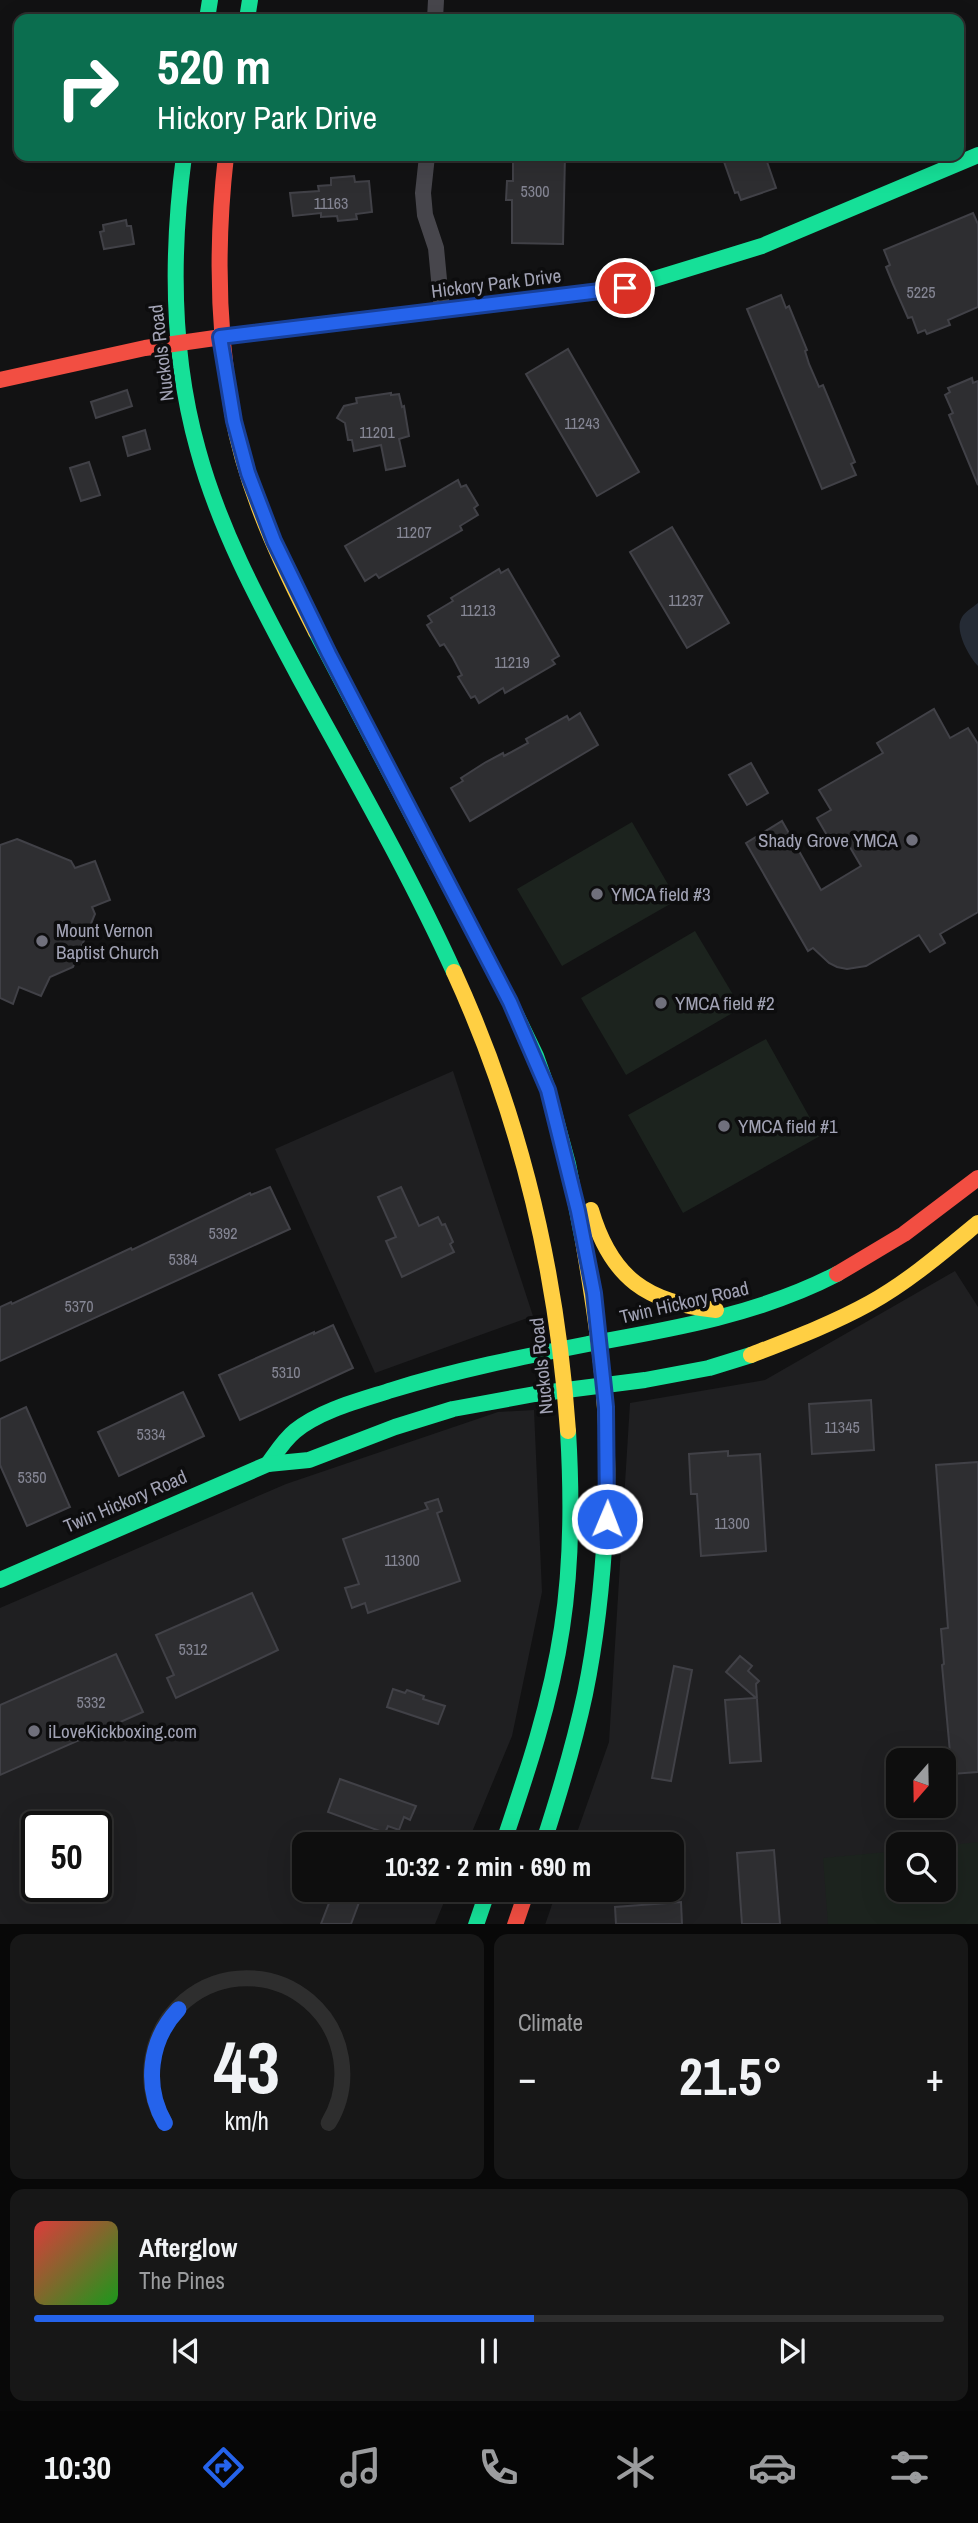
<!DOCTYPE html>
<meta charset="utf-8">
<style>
:root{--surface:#0e0e0e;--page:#171717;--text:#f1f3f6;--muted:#9b9c9e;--line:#2e2e2e;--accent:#2563eb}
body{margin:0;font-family:"Archivo Narrow",sans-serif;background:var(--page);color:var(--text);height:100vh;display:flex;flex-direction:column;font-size:26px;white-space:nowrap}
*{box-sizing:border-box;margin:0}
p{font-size:23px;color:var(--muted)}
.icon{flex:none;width:38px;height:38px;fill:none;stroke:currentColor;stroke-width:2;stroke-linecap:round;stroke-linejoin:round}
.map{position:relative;height:1924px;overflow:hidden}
.drawer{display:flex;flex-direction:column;gap:10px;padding:10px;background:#080808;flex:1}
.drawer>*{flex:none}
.banner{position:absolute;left:14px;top:14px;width:950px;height:147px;border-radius:14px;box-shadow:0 7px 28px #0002,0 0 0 2px var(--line);background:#0b6e4f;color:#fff;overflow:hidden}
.needle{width:46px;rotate:200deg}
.buttons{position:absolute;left:886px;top:1748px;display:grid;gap:14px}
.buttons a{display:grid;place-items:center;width:70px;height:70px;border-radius:14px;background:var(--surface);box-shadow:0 7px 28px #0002,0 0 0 2px var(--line);font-size:35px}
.speed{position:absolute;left:21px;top:1811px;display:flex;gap:14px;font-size:35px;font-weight:700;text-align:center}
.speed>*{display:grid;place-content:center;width:91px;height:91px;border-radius:50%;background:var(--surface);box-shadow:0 7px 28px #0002,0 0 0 2px var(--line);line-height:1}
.speed .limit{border:4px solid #111;border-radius:10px;background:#fff;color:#111}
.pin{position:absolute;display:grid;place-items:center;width:60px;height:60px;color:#fff;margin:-30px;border:4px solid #fff;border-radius:50%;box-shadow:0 2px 7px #0007}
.me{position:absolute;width:77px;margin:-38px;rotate:1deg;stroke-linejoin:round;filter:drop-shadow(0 0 5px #0008)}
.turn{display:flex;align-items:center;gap:24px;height:147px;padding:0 28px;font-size:32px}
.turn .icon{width:91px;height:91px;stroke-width:2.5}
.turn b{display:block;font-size:49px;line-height:60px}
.big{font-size:52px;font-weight:700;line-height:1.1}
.drawer .widget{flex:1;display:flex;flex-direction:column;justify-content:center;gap:10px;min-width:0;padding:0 24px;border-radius:14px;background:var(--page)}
.drawer .dial{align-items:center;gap:0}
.dial svg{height:182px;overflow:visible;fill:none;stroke:var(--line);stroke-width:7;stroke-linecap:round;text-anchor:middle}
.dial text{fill:var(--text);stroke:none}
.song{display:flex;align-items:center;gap:21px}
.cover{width:84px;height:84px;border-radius:10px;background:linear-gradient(135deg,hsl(0 70% 55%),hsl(120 70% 35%))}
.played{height:7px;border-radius:4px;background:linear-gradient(90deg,var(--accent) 55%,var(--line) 55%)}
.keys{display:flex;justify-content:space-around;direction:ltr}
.heat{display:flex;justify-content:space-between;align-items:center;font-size:38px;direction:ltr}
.drawer .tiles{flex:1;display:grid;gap:10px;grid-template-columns:1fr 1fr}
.widget:last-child{grid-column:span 2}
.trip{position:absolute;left:292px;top:1832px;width:392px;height:70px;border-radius:14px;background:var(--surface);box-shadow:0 7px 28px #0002,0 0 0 2px var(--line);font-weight:700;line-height:70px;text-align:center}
.dock{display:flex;height:112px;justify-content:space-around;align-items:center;background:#060606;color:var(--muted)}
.dock .icon{width:49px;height:49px}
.dock .selected{color:var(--accent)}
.dock b{font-size:32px;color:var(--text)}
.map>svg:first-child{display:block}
</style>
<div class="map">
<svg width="978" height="1925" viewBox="0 0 978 1925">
<rect width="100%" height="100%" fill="#121213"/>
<g fill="#1f1f21" fill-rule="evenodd">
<polygon points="453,1071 533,1316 375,1373 275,1149"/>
<path d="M 955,1271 L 978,1307 L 978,1924 L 545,1925 L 557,1890 L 672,1890 L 672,1844 L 573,1844 L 609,1742 L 630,1403 L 765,1380 ZM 898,1760 L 943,1760 L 943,1806 L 898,1806 ZM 898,1844 L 943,1844 L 943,1890 L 898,1890 Z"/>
<path d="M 534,1410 L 542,1592 L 512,1736 L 467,1844 L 304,1844 L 304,1890 L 449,1890 L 435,1924 L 0,1924 L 0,1608 L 286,1484 L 498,1412 ZM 37,1827 L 96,1827 L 96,1886 L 37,1886 Z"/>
</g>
<g fill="#1c231e">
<polygon points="632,822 677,900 562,966 517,889"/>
<polygon points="695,931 741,1008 626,1075 581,998"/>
<polygon points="766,1039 820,1136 683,1213 628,1115"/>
<polygon points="978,1842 978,1924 828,1924 823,1858 898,1851 898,1890 943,1890 943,1846"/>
</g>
<path fill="#252b35" d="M 978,603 L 978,666 C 969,657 955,631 961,619 C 964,612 972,608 978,603 Z"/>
<g fill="#2e2e31" stroke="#414147" stroke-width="2">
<polygon points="513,156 565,156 563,244 512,243 512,200 506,200 507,181 513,181"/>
<polygon points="722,156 765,156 776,188 741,200 738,192 735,193"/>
<polygon points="354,176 355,182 369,181 372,212 356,214 357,219 338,221 337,216 321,217 321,213 293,216 290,193 319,191 318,186 331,185 331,178"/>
<polygon points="973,213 978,224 978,307 948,320 950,325 927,334 925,330 918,333 912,317 908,318 893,284 886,267 890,265 884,250"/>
<polygon points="126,220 127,226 131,226 134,244 104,249 100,232 104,231 103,225"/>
<polygon points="781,295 786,308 789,306 807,350 805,351 809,364 819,387 823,385 855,462 851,464 856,475 822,489 747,309"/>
<polygon points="568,349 639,472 597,496 526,374"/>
<polygon points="972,378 973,383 978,381 978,485 949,415 953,413 945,395 950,392 948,388"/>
<polygon points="127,390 132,406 96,418 91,402"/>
<polygon points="391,393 391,395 399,394 402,407 404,406 409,436 399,439 405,466 386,470 381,445 354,451 352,440 348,440 345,423 337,418 344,406 357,403 356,398"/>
<polygon points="145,430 150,449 128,456 123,437"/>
<polygon points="89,462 100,495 81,501 70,468"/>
<polygon points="458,480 461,487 466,485 478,505 474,508 478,515 460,526 462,530 379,578 376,574 365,581 345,546"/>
<polygon points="672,527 729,623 687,648 630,552"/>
<polygon points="499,569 501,573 508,569 559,656 552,660 555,664 505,693 503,688 479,703 475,696 471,698 458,677 462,675 453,658 444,644 440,646 427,625 432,622 428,616 453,601 451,598"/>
<polygon points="934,709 950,738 968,728 978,744 978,912 940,934 945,943 930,952 919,935 866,966 847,969 837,967 829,963 813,948 808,951 746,843 782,821 821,890 861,866 844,837 832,844 817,818 831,810 819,790 883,753 877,743"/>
<polygon points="580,713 598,745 470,821 451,788 463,781 461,778 486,762 503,753 504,756 528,743 526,739 567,716 569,720"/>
<polygon points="751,763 768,793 747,805 729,775"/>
<polygon points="17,839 71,861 75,868 95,861 110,900 92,907 95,914 73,967 50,977 41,996 19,987 13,1004 0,998 0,845"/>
<polygon points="270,1187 290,1229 0,1361 0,1307 11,1302 12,1304 131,1248 132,1250 250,1193 251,1195"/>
<polygon points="401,1187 419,1226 438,1217 442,1225 445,1224 453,1242 450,1244 454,1252 402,1277 386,1241 396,1237 378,1197"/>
<polygon points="333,1325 353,1368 240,1420 219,1375 314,1332 314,1334"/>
<polygon points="183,1392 204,1436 119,1476 98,1432"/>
<polygon points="871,1400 874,1450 812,1454 809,1404"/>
<polygon points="26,1407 70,1507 27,1526 0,1465 0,1419"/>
<polygon points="728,1451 728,1456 760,1454 766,1551 701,1556 697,1494 691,1494 689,1454"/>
<polygon points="978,1462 978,1772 952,1774 942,1665 944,1664 941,1629 948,1628 936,1465"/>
<polygon points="438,1499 442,1511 437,1513 460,1581 368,1613 365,1603 352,1608 345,1588 359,1584 343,1539 428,1509 425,1503"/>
<polygon points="252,1593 278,1650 176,1698 167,1678 174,1675 156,1635"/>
<polygon points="116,1654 143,1712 0,1775 0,1705"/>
<polygon points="740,1656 752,1666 748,1671 759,1681 756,1684 761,1761 730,1763 725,1700 756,1698 726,1672"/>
<polygon points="674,1666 692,1670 671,1781 652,1778"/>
<polygon points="393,1689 405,1693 407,1690 424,1696 423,1699 445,1706 438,1724 387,1707"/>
<polygon points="340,1779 416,1806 410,1820 404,1817 399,1830 388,1826 385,1833 328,1812"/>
<polygon points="774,1850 780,1924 742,1924 737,1853"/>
<polygon points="334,1890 343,1890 361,1897 351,1924 321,1924"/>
<polygon points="681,1902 682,1924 616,1924 615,1907"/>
</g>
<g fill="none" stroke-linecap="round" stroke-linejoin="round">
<g stroke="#47464c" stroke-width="16">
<polyline points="435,19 436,0"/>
<polyline points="427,156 423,193 425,215 436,248 442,311"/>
</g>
<g stroke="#16e098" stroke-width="16">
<polyline points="207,19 210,0"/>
<polyline points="247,19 250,0"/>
<path d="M 184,156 C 171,254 171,354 198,450 C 220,531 260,604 299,677 C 352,774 408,871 454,972"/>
<polyline points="243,334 625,288 762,246 978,155"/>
<polyline points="316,632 510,1002 536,1056 548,1090 568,1164 583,1241"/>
<path d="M 268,1464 C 276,1453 284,1440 295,1431 C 321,1410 361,1400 392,1390 C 456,1370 522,1357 588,1344 C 673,1329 760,1314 837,1274"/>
<polyline points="0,1580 268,1464 309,1460 395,1427 453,1409 535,1394 645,1380 709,1368 751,1355"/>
<path d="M 503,1844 C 527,1773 551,1702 562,1628 C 572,1563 572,1497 568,1431"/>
<path d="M 543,1844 C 559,1795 574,1745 585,1694 C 599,1626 605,1556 607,1487"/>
<polyline points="476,1925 488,1890"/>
</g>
<g stroke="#ffcf43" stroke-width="16">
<path d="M 232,412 C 246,490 280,562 316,632"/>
<path d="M 454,972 C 521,1118 557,1272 568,1431"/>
<path d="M 591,1210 C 611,1278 647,1303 716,1310"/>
<path d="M 583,1241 C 597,1322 609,1404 607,1487"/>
<path d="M 751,1355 C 792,1339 832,1324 870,1303 C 908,1282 944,1251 978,1223"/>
</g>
<g stroke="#f24e42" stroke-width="16">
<path d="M 226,156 C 216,243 217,326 232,412"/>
<polyline points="0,380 145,348 243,334"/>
<polyline points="837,1274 904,1234 978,1178"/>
<polyline points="515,1925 527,1890"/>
</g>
</g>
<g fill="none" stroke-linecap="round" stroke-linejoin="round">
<defs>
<polyline id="route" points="607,1519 606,1407 594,1293 578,1211 548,1090 510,1002 329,654 274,541 248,473 234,421 220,337 625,288"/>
</defs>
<use href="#route" stroke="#184099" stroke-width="18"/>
<use href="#route" stroke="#2563eb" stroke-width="12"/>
</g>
<g fill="#70707c" stroke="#0d0d0e" stroke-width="2.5">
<circle cx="912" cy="840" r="7"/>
<circle cx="597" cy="894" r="7"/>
<circle cx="42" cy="941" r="7"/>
<circle cx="661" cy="1003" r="7"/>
<circle cx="724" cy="1126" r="7"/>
<circle cx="34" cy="1731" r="7"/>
</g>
<g text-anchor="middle" stroke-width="7" stroke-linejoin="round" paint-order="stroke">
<g font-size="16" fill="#858694">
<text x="535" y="197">5300</text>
<text x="331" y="209">11163</text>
<text x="921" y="298">5225</text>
<text x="582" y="429">11243</text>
<text x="377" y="438">11201</text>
<text x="414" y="538">11207</text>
<text x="686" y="606">11237</text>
<text x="478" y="616">11213</text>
<text x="512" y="668">11219</text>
<text x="223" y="1239">5392</text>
<text x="183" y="1265">5384</text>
<text x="79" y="1312">5370</text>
<text x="286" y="1378">5310</text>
<text x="842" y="1433">11345</text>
<text x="151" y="1440">5334</text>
<text x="32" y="1483">5350</text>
<text x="732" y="1529">11300</text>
<text x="402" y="1566">11300</text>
<text x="193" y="1655">5312</text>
<text x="91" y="1708">5332</text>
</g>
<g font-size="19" fill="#a2a3b5" stroke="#0d0d0e">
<text transform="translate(496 283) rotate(-7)" y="7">Hickory Park Drive</text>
<text transform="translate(161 353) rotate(-97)" y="7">Nuckols Road</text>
<text transform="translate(684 1302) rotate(-13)" y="7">Twin Hickory Road</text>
<text transform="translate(541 1366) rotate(-96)" y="7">Nuckols Road</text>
<text transform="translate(125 1501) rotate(-23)" y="7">Twin Hickory Road</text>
</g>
<g font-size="19" fill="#a2a3b5" stroke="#0d0d0e" text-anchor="start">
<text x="898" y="847" text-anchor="end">Shady Grove YMCA</text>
<text x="611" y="901">YMCA field #3</text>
<text x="56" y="937">Mount Vernon<tspan x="56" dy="22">Baptist Church</tspan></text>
<text x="675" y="1010">YMCA field #2</text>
<text x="738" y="1133">YMCA field #1</text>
<text x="48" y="1738">iLoveKickboxing.com</text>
</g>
</g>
</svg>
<div class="buttons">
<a><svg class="needle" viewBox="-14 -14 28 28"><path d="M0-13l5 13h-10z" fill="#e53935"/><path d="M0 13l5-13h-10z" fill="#9b9c9e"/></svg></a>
<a><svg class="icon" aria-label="search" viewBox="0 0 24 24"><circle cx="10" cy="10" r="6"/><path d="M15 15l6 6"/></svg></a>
</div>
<div class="speed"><div class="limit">50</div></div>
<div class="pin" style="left:625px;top:288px;background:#d93025"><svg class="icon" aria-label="arrive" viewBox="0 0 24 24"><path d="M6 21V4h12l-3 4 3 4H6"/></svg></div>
<svg class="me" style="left:607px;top:1519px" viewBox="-20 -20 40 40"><circle r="17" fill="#2563eb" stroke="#fff" stroke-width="3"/><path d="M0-11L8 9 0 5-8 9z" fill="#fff"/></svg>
<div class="trip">10:32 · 2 min · 690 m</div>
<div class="banner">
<div class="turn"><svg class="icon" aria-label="right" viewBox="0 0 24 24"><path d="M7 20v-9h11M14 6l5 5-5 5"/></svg><div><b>520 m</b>Hickory Park Drive</div></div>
</div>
</div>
<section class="drawer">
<div class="tiles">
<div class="widget dial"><svg viewBox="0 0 100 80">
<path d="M14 69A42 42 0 1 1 86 69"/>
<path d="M14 69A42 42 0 0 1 20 19" stroke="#2563eb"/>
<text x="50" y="56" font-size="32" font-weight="700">43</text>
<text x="50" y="72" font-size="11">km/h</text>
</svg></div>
<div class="widget"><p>Climate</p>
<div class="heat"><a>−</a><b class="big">21.5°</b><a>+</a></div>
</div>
<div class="widget">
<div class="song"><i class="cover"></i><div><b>Afterglow</b><p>The Pines</p></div></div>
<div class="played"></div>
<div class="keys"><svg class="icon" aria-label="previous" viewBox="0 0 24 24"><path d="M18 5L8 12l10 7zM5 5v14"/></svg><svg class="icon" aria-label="pause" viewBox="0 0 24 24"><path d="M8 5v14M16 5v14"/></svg><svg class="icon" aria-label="next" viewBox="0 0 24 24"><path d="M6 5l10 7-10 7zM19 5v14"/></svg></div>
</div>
</div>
</section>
<nav class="dock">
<b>10:30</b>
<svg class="icon selected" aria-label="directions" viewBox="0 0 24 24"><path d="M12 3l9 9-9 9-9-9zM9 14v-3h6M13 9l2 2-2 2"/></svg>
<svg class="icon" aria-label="music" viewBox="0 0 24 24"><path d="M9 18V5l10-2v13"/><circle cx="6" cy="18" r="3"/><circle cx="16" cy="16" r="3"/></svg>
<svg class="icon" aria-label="phone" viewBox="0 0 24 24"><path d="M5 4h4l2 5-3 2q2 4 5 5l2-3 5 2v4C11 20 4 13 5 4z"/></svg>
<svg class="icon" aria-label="climate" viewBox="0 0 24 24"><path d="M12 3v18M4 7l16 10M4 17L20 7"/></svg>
<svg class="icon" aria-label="car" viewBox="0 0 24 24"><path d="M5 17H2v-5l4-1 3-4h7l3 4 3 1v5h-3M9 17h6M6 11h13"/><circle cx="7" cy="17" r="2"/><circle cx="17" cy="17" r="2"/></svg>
<svg class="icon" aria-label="filters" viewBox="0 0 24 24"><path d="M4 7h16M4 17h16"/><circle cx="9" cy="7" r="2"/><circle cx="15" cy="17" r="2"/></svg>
</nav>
